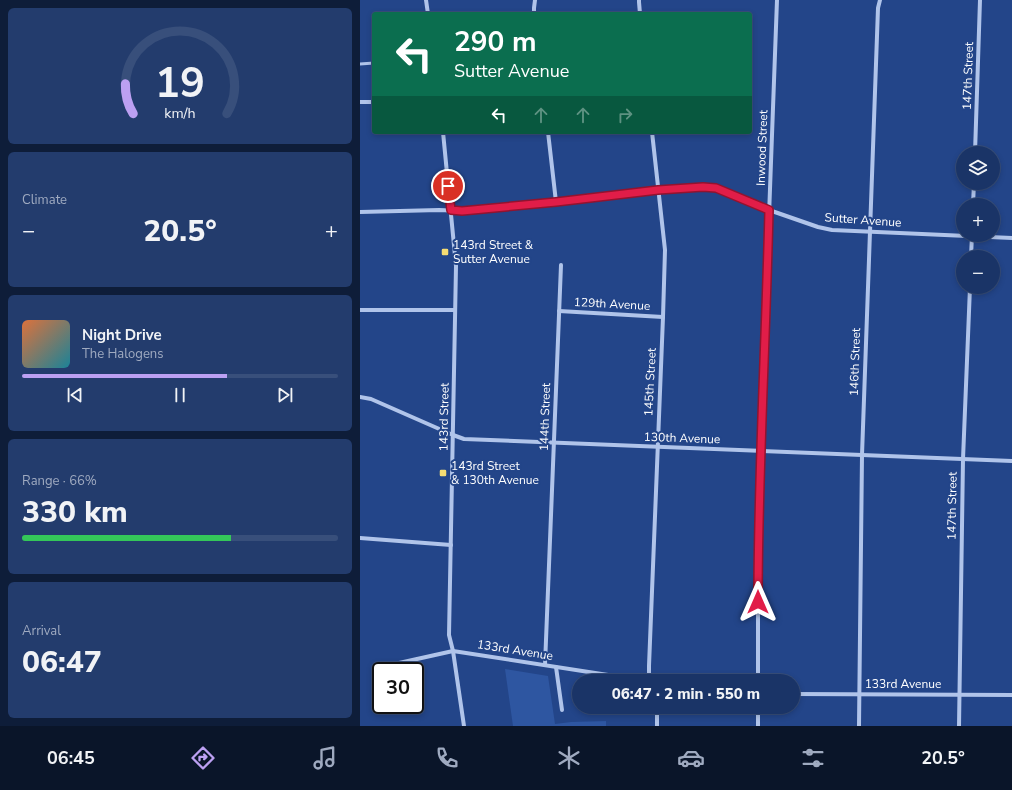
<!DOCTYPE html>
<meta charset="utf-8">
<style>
:root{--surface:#1a3467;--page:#233c6d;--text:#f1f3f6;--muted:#9faac0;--line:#384f7b;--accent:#bca0f2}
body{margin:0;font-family:"Nunito Sans",sans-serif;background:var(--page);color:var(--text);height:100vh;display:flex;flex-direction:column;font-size:15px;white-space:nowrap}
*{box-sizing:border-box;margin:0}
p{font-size:13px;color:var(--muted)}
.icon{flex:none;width:22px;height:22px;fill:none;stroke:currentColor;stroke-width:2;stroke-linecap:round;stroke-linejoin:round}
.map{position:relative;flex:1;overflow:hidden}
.details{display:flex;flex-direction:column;gap:8px;padding:8px;background:#0e1d39;width:360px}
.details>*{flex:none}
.banner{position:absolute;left:12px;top:12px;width:380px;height:122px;border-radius:4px;box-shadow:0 2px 6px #0003,0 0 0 1px var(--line);background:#0b6e4f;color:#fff;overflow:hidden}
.fabs{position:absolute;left:596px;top:146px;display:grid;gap:8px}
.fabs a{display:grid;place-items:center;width:44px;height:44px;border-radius:50%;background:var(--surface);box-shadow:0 2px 6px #0003,0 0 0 1px var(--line);font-size:20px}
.speed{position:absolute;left:12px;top:662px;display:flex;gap:8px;font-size:20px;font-weight:700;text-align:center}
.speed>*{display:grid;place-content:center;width:52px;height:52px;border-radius:50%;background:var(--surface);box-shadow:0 2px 6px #0003,0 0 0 1px var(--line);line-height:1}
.speed .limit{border:2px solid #111;border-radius:6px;background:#fff;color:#111}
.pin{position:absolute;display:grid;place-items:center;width:34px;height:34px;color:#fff;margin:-17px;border:2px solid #fff;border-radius:50%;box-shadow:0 1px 4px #0007}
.me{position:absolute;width:44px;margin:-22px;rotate:0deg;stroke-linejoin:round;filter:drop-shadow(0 0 3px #0008)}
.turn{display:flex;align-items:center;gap:14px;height:84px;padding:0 16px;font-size:18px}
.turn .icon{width:52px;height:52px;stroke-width:2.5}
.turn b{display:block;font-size:28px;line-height:34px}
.lanes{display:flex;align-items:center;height:38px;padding:0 16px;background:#0003;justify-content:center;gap:20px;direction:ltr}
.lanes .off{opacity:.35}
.big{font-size:30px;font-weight:800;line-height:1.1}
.details .widget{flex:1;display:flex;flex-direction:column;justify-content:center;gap:6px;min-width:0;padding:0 14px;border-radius:6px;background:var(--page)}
.details .dial{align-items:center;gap:0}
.dial svg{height:104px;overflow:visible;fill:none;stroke:var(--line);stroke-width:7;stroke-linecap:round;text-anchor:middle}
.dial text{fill:var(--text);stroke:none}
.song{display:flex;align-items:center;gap:12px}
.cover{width:48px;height:48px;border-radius:6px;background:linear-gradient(135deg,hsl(20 70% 55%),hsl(190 70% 35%))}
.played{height:4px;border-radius:2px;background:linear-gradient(90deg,var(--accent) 65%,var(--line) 65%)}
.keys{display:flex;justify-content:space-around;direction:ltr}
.heat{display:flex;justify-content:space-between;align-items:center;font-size:22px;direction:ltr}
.charge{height:6px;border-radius:3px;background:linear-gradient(90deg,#34c759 66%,var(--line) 0)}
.trip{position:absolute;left:212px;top:674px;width:228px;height:40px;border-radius:20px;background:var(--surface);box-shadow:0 2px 6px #0003,0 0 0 1px var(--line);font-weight:800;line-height:40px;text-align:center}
.tab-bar{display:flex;height:64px;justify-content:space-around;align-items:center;background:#0a1529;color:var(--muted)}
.tab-bar .icon{width:28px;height:28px}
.tab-bar .active{color:var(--accent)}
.tab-bar b{font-size:18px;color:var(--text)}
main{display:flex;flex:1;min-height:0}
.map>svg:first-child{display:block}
</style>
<main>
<section class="details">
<div class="widget dial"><svg viewBox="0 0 100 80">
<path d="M14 69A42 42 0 1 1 86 69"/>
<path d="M14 69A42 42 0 0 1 8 46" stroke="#bca0f2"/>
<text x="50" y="56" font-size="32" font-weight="700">19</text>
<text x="50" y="72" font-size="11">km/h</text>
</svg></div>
<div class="widget"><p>Climate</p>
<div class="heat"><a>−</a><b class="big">20.5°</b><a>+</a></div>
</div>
<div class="widget">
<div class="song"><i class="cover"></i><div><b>Night Drive</b><p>The Halogens</p></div></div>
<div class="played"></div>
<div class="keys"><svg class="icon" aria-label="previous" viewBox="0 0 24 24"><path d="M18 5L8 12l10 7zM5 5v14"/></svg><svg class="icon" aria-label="pause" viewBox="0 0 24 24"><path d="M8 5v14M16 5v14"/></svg><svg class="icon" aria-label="next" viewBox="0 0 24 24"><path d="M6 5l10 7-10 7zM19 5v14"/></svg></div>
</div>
<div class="widget"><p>Range · 66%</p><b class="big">330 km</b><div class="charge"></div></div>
<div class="widget"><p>Arrival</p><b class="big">06:47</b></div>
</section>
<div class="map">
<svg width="652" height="726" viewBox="0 0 652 726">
<rect width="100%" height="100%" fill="#234589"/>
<polygon fill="#2e56a1" points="145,669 188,676 195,724 211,722 246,721 246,726 153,726"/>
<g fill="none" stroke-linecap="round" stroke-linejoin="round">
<polyline stroke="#b0c4ea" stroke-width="3" points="0,64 14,63"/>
<g stroke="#b0c4ea" stroke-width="4">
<polyline points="66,0 68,14"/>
<polyline points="279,0 279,2 280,14"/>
<polyline points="174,14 174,8 175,0"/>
<polyline points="0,102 14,102"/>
<polyline points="83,132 96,266 89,635 93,651 104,726"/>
<polyline points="188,132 196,202"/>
<polyline points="615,153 620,0"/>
<polyline points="613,205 614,183"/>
<polyline points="0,212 79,210 102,211 196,202 299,191 343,187 356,188 409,210 458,227 472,230 652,238"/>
<polyline points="611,257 612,235"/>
<polyline points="0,310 95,310"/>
<polyline points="199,311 303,317"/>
<polyline points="0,397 11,399 93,435 104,439 652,461"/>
<polyline points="0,538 91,545"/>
<polyline points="185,665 201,265"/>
<polyline points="21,667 93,651 287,681"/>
<polyline points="196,667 202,710"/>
<polyline points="292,681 289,673 289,666 303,317 305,250 292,132"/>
<polyline points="398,681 398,554 400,459 417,0"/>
<polyline points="433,694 652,695"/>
<polyline points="398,707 398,726"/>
<polyline points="297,726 297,707"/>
<polyline points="499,726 502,455 518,8 520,0"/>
<polyline points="599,726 603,459 610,287"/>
</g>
</g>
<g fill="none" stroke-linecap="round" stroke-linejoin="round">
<defs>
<path id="route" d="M 88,186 L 91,210 L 102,211 L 196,202 L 298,190 L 343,187 L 356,188 L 409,210 C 406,341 398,471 398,602"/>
</defs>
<use href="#route" stroke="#92132f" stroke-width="10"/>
<use href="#route" stroke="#e11d48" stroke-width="7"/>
</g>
<g fill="#f5dc73" stroke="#234589" stroke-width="1.5">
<rect x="81" y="248" width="8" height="8" rx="2"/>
<rect x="79" y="469" width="8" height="8" rx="2"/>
</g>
<g text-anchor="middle" stroke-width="4" stroke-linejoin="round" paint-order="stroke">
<g font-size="12" fill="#fff" stroke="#234589">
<text transform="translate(608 76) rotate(-88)" y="4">147th Street</text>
<text transform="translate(402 148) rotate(-88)" y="4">Inwood Street</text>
<text transform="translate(503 220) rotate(4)" y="4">Sutter Avenue</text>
<text transform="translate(252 304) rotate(3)" y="4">129th Avenue</text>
<text transform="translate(495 362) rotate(-88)" y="4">146th Street</text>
<text transform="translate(290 382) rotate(-87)" y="4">145th Street</text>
<text transform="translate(84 417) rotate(-89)" y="4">143rd Street</text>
<text transform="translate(185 417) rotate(-88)" y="4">144th Street</text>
<text transform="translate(322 438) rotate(2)" y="4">130th Avenue</text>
<text transform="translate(592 506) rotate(-89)" y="4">147th Street</text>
<text transform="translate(155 650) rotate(9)" y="4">133rd Avenue</text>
<text x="543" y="688">133rd Avenue</text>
</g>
<g font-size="12" fill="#fff" stroke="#234589" text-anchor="start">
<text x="93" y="249">143rd Street &amp;<tspan x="93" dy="14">Sutter Avenue</tspan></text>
<text x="91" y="470">143rd Street<tspan x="91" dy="14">&amp; 130th Avenue</tspan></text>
</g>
</g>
</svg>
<div class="fabs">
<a><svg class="icon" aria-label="layers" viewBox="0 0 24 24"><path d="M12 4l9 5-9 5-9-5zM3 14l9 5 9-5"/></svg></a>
<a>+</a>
<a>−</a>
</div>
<div class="speed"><div class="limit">30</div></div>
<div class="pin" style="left:88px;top:186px;background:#d93025"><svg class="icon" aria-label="arrive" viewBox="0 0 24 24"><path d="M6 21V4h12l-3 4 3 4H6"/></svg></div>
<svg class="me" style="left:398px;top:602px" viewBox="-20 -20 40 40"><path d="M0-17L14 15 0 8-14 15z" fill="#e11d48" stroke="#fff" stroke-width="4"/></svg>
<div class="trip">06:47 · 2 min · 550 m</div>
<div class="banner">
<div class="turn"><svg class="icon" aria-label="left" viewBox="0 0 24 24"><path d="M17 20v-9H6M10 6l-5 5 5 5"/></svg><div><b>290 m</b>Sutter Avenue</div></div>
<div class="lanes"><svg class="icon" aria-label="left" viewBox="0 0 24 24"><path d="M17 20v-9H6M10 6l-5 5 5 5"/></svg><svg class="icon off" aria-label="ahead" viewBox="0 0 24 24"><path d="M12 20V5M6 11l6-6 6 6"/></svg><svg class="icon off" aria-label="ahead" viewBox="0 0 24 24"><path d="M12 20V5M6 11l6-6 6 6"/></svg><svg class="icon off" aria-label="right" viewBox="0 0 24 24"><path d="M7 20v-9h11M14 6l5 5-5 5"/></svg></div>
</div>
</div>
</main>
<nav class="tab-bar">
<b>06:45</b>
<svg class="icon active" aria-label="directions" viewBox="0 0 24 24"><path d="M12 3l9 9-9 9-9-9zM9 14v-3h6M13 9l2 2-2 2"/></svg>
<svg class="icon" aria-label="music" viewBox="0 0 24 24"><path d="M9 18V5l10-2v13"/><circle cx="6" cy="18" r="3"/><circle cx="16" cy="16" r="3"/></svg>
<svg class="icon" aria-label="phone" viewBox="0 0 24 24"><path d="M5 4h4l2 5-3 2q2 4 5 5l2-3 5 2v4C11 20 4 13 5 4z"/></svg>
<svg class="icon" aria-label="climate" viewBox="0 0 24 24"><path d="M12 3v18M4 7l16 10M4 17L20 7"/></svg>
<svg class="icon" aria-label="car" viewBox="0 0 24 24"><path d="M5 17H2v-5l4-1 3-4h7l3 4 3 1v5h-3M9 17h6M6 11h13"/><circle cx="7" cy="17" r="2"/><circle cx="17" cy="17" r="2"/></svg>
<svg class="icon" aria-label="filters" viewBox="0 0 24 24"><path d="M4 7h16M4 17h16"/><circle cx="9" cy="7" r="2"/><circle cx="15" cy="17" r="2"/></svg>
<b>20.5°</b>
</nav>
